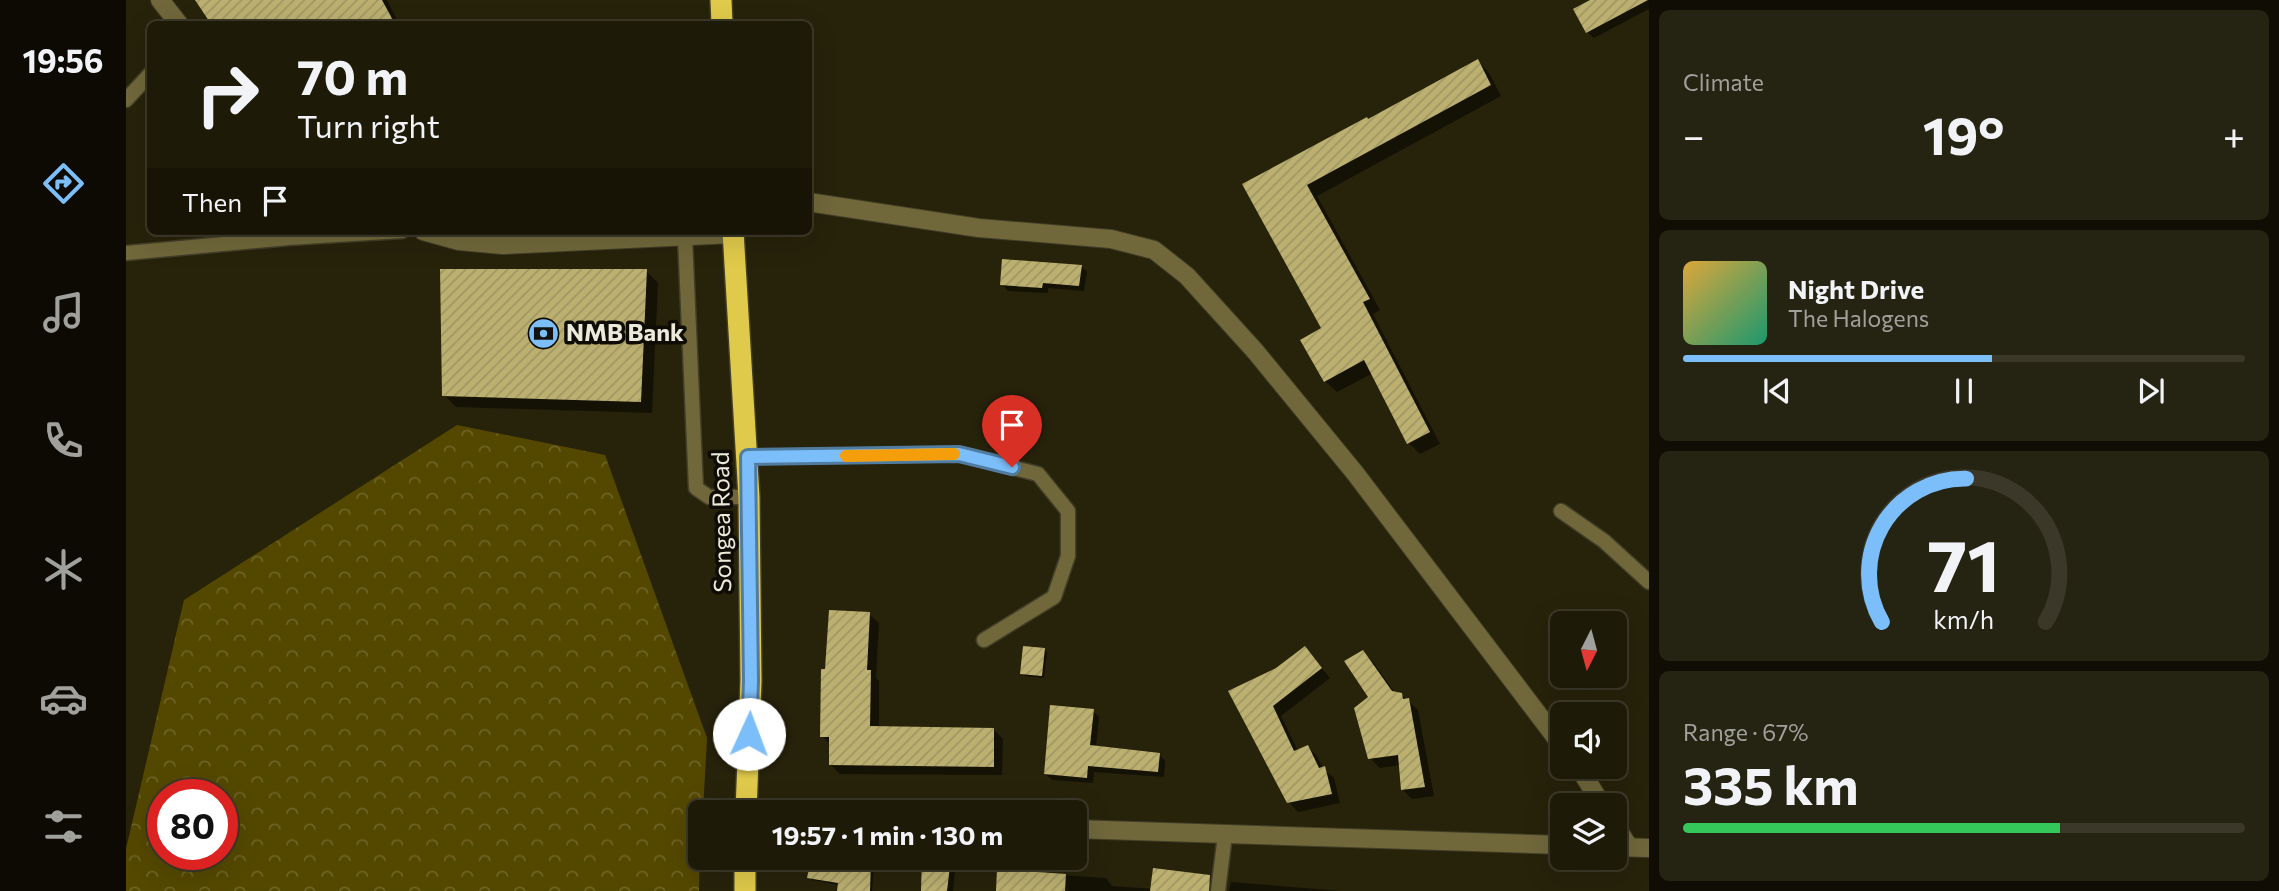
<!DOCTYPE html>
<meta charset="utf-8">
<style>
:root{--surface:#1d1a08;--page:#252312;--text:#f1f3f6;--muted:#a0a19c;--line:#3b3829;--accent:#7cbef9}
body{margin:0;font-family:Commissioner,sans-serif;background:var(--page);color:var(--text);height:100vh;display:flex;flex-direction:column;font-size:26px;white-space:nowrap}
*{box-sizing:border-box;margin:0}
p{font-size:23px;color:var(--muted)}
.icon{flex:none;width:38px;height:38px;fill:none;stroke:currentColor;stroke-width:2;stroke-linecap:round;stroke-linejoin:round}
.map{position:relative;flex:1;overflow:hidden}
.panel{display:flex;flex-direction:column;gap:10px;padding:10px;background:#100e04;width:630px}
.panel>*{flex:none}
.banner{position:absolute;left:21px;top:21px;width:665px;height:214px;border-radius:10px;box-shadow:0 7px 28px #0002,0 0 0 2px var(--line);background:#1d1a08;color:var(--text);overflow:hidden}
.needle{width:46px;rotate:186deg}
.controls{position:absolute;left:1424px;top:611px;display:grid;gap:14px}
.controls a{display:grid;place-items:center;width:77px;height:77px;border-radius:10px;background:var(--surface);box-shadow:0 7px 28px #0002,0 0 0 2px var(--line);font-size:35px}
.speed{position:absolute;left:21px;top:779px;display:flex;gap:14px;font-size:35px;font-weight:700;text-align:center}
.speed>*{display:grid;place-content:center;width:91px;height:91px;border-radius:50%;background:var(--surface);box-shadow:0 7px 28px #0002,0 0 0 2px var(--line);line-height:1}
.speed .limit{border:10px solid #d22;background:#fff;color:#111}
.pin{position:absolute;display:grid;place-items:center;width:60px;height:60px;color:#fff;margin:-72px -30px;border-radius:50% 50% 50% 0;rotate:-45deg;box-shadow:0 0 7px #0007}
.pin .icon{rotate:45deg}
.me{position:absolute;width:77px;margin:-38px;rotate:2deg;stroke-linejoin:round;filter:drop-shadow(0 0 5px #0008)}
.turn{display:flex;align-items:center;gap:24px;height:147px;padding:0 35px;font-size:32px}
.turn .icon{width:91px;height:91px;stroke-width:2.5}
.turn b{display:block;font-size:49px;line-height:60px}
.then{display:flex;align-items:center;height:66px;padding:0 35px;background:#0003;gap:14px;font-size:26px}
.big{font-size:52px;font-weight:700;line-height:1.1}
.panel .tile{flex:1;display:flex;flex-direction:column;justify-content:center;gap:10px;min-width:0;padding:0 24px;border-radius:10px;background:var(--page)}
.panel .dial{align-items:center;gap:0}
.dial svg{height:182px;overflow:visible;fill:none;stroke:var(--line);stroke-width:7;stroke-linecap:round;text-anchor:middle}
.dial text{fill:var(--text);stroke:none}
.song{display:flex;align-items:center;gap:21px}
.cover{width:84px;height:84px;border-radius:10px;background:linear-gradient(135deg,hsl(40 70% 55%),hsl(160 70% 35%))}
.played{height:7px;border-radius:4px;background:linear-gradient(90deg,var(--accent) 55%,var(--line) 55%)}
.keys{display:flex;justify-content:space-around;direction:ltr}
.heat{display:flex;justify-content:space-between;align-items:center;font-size:38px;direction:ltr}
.charge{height:10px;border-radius:5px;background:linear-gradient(90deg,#34c759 67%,var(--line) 0)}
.trip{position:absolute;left:562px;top:800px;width:399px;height:70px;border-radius:10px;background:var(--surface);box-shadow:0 7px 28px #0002,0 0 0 2px var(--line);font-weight:700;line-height:70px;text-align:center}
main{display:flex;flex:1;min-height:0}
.dock{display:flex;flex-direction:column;width:126px;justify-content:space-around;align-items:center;background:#0c0a03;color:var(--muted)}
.dock .icon{width:49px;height:49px}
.dock .current{color:var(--accent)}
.dock b{font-size:32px;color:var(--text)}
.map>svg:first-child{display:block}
</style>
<main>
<nav class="dock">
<b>19:56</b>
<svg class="icon current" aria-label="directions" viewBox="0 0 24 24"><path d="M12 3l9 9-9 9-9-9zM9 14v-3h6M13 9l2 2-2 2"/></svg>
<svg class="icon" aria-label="music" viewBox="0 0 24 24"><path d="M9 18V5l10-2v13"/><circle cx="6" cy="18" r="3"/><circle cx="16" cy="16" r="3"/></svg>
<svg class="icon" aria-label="phone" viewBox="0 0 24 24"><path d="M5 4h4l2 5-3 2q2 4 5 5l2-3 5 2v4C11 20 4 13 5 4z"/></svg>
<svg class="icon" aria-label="climate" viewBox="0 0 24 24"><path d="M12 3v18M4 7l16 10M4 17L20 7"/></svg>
<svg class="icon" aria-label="car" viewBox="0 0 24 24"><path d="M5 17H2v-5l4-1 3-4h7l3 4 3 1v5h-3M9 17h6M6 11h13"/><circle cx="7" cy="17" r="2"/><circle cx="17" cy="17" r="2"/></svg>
<svg class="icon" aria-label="filters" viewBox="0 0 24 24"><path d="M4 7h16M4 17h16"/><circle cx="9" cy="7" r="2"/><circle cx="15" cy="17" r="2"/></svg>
</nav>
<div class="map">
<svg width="1523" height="891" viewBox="0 0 1523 891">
<defs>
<pattern id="forest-crowns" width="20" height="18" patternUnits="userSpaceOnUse" patternTransform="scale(1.75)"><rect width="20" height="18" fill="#544800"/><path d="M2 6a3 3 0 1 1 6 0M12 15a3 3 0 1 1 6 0" fill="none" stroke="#6d6325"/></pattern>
<pattern id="building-hatch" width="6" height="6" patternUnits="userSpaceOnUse" patternTransform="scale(1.75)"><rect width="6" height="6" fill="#bcb070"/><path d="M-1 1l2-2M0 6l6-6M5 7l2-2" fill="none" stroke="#9f9664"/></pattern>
</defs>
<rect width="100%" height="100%" fill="#27220a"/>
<path fill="url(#forest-crowns)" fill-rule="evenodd" d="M 331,425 L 479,455 L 581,738 L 577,812 L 574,812 L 573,891 L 0,891 L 0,849 L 58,600 ZM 37,794 L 96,794 L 96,854 L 37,854 Z"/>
<g fill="#0007">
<polygon points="71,0 261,0 273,24 88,24"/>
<polygon points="1467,0 1523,0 1523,9 1468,38 1461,32"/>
<polygon points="1352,61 1363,73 1375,96 1191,196 1254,310 1247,314 1314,444 1294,454 1283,443 1247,373 1211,392 1199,381 1177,341 1198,329 1119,185 1242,121"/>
<polygon points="955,266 961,272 958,291 922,288 922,293 882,291 876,285"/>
<polygon points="520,271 532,283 526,413 330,407 318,395"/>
<polygon points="743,614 753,623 750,678 753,681 753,728 868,730 877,739 876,775 714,774 704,764 705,745 696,736 701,671"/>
<polygon points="1179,648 1204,678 1155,716 1172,751 1182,747 1191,756 1197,769 1208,778 1214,803 1172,812 1163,802 1104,691 1151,670"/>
<polygon points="918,650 921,652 918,678 899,676 896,674"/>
<polygon points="1237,652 1247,662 1269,693 1275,694 1292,710 1308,796 1286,799 1276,789 1274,765 1254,768 1244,758 1245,697"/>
<polygon points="967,711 973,717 970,748 1033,754 1039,761 1038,777 968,772 967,783 926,780 919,773"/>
<polygon points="798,858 827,858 830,860 827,891 797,891"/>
<polygon points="745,864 748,866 746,891 713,891 713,885 686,880 683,877"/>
<polygon points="873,871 980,878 986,886 1058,891 872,891"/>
<polygon points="1105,882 1216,891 1217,891 1103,891"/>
</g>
<g fill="url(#building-hatch)">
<polygon points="69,0 256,0 269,24 85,24"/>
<polygon points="1464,0 1522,0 1460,33 1447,9"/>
<polygon points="1352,59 1365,85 1181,185 1244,299 1237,302 1304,432 1281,444 1238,360 1198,382 1174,340 1195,328 1116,184 1241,117 1242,119"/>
<polygon points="876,259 956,265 953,286 917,283 916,288 874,285"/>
<polygon points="314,269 521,269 515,402 316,396"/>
<polygon points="703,610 744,612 741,670 745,670 744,726 868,728 868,767 703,765 703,737 694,737 695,669 699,669"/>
<polygon points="897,646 919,648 916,676 894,674"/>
<polygon points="1179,646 1196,668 1147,706 1168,751 1182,745 1193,768 1199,766 1206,794 1161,803 1102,691 1150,668"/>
<polygon points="1237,650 1266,691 1276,693 1277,699 1283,698 1299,787 1275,790 1272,755 1242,759 1228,708 1242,697 1218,661"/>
<polygon points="924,705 968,709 964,745 1034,753 1032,772 962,766 961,778 918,774"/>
<polygon points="685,858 745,862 744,891 711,891 712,883 681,878"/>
<polygon points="796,858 825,858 821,891 795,891"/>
<polygon points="1027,868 1084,875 1083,891 1024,891"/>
<polygon points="871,869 940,874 939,891 870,891"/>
</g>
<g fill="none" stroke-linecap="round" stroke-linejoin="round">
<defs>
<g id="lane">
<polyline points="0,100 24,74"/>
<polyline points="559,238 570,488 583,497 623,497"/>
<polyline points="0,253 163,238 276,231"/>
<polyline points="622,457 833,454 912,474 942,511 942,556 928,597 858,640"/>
<polyline points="1435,511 1478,541 1523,582"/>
<polyline points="1092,891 1099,835"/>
</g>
<g id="street">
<polyline points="34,0 53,24"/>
<polyline points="682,202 853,228 985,239 1028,250 1061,276 1129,351 1229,473 1437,747"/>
<polyline points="297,231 333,241 377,245 607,234"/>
<polyline points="1452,766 1476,805"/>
<polyline points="1489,825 1503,847"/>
<polyline points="948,829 1437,845"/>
<polyline points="1489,847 1523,848"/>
</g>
<g id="highway">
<polyline points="595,0 596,24"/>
<polyline points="607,231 623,497 625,681 620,812"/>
<polyline points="619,891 619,858"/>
</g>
</defs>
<use href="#lane" stroke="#433e27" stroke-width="17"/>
<use href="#street" stroke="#433e27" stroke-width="20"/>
<use href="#highway" stroke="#433e27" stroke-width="24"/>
<use href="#lane" stroke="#70683b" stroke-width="14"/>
<use href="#street" stroke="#70683b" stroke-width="18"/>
<use href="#highway" stroke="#e0ca4b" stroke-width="21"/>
</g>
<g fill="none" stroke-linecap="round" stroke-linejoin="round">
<defs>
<polyline id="route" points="623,734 625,681 622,457 833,454 886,467"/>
</defs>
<use href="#route" stroke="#517ca2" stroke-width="18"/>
<use href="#route" stroke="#7cbef9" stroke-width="12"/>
<polyline stroke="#f59e0b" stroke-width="12" points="720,456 828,454"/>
</g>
<defs>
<symbol id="bank-disc" viewBox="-11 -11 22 22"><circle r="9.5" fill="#7cbef9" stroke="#0e0c04"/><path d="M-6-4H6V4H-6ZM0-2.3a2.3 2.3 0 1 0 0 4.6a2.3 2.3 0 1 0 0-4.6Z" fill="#111"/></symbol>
</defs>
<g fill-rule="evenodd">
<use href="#bank-disc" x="400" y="316" width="35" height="35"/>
</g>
<g text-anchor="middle" stroke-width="7" stroke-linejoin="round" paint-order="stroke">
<g font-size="24" font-weight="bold" fill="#eceadb" stroke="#0e0c04" text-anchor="start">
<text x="440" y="341">NMB Bank</text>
</g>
<g font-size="24" fill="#eceadb" stroke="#0e0c04">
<text transform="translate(596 522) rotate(-91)" y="8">Songea Road</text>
</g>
</g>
</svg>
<div class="controls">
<a><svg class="needle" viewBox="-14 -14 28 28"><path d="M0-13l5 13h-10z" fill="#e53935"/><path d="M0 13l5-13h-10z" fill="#a0a19c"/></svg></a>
<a><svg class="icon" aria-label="sound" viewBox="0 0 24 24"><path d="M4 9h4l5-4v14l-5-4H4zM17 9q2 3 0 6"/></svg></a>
<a><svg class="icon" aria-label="layers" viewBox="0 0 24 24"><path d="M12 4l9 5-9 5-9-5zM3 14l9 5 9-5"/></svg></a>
</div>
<div class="speed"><div class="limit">80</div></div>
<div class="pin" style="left:886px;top:467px;background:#d93025"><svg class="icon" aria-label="arrive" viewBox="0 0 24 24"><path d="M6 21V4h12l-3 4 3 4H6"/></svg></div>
<svg class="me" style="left:623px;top:734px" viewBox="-20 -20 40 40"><circle r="19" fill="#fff"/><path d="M0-13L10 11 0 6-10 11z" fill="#7cbef9"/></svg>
<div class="trip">19:57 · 1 min · 130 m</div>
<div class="banner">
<div class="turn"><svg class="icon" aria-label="right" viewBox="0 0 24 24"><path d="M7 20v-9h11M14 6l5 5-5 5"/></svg><div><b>70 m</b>Turn right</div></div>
<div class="then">Then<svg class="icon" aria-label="arrive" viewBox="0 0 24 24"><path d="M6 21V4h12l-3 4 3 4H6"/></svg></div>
</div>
</div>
<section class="panel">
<div class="tile"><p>Climate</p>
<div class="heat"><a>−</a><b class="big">19°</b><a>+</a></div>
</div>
<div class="tile">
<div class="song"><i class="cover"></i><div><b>Night Drive</b><p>The Halogens</p></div></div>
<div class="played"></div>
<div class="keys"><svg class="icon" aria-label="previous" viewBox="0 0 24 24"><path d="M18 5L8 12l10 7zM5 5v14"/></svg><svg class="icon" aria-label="pause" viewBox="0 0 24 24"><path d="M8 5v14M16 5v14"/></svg><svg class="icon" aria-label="next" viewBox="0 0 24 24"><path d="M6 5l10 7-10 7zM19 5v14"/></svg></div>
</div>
<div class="tile dial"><svg viewBox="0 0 100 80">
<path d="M14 69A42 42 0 1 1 86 69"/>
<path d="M14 69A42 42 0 0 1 51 6" stroke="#7cbef9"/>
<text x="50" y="56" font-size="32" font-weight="700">71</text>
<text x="50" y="72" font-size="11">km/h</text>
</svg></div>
<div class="tile"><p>Range · 67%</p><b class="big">335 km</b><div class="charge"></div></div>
</section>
</main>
